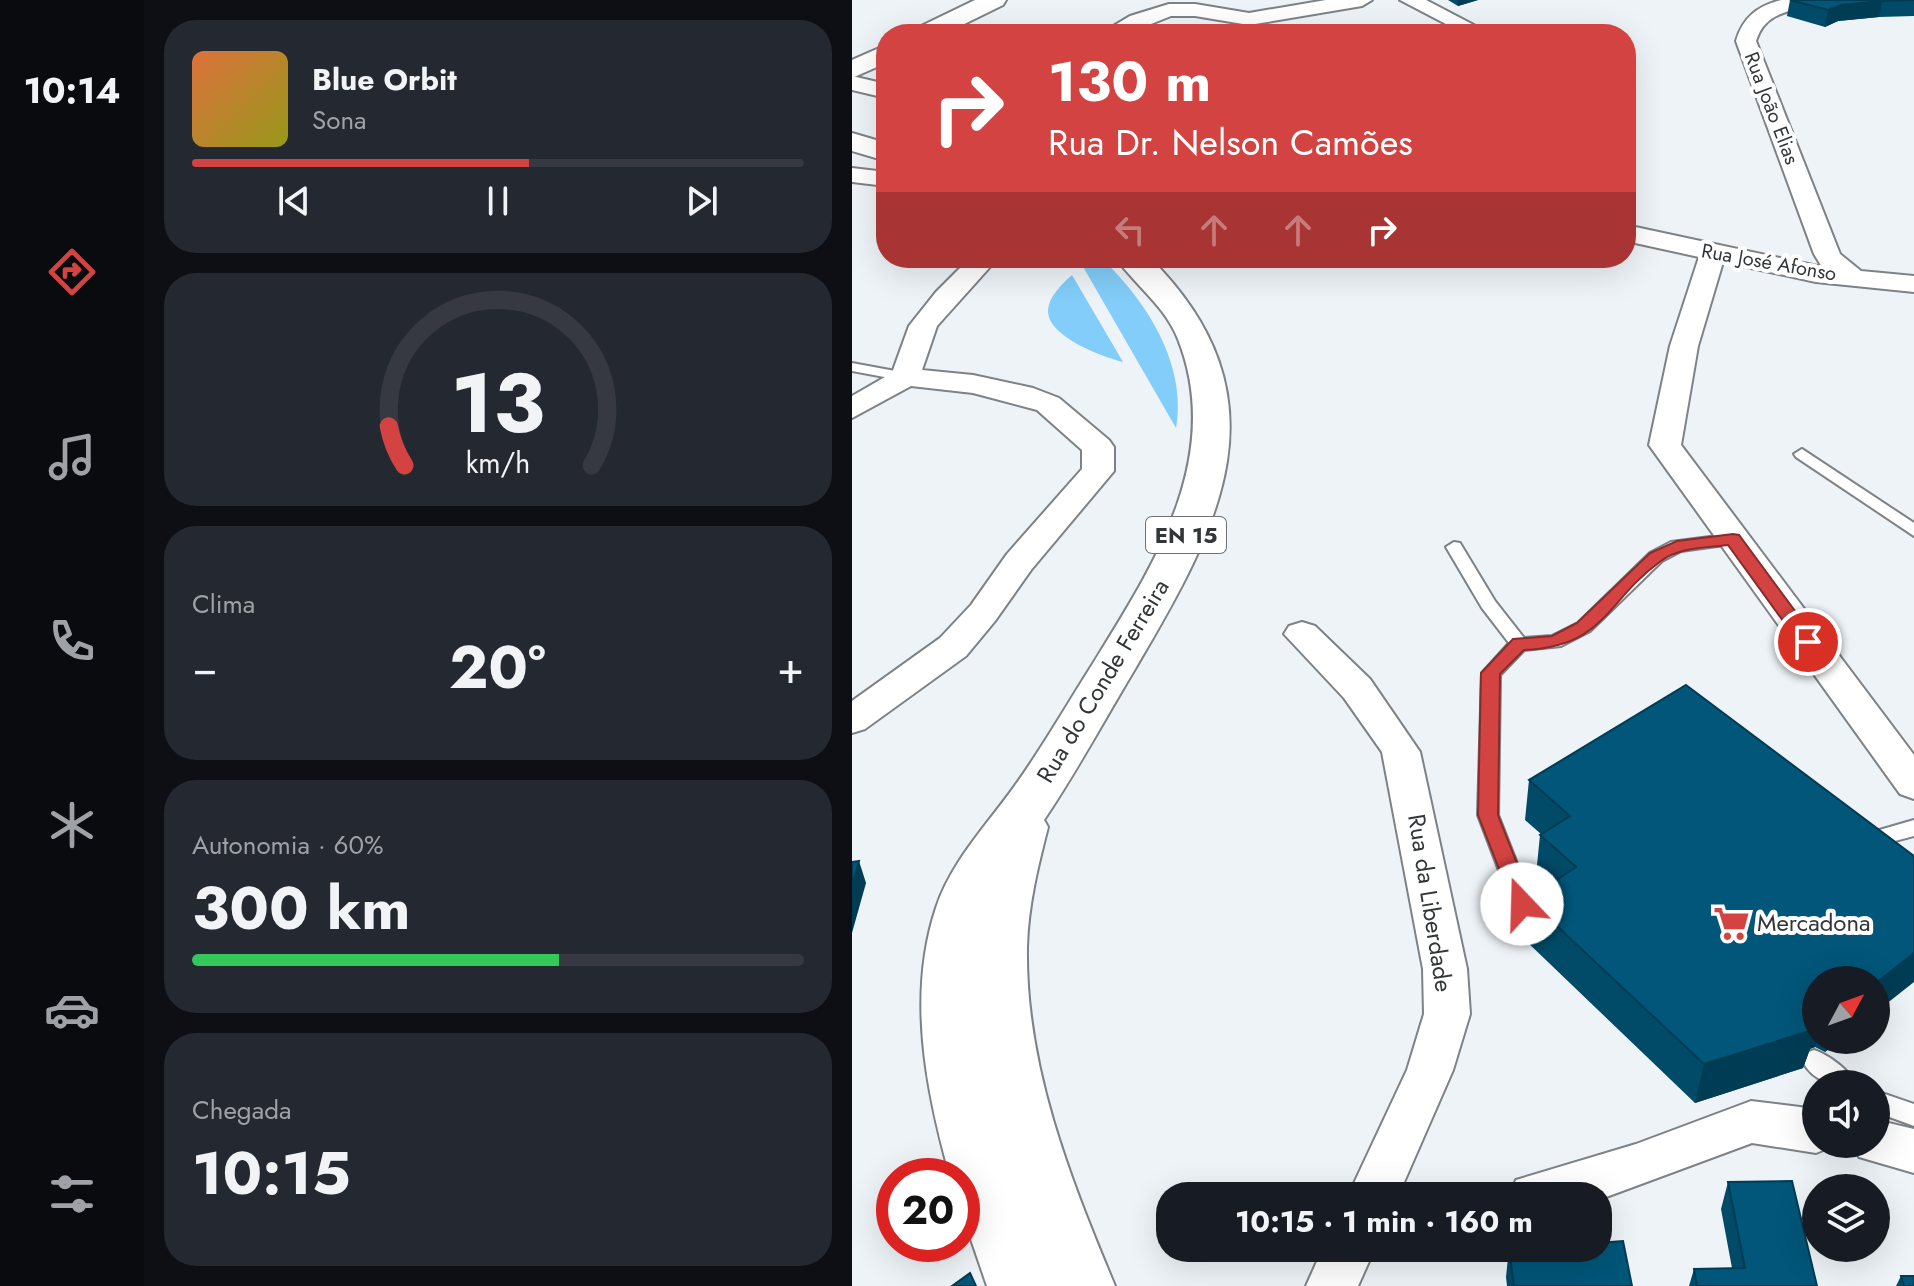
<!DOCTYPE html>
<html lang="pt">
<meta charset="utf-8">
<style>
:root{--surface:#171b24;--page:#242831;--text:#f1f3f6;--muted:#9ea1a6;--line:#363941;--accent:#d24342}
body{margin:0;font-family:Jost,sans-serif;background:var(--page);color:var(--text);height:100vh;display:flex;flex-direction:column;font-size:30px;white-space:nowrap}
*{box-sizing:border-box;margin:0}
p{font-size:26px;color:var(--muted)}
.icon{flex:none;width:44px;height:44px;fill:none;stroke:currentColor;stroke-width:2;stroke-linecap:round;stroke-linejoin:round}
.map{position:relative;flex:1;overflow:hidden}
.drawer{display:flex;flex-direction:column;gap:20px;padding:20px;background:#0d0f14;width:708px}
.drawer>*{flex:none}
.guide{position:absolute;left:24px;top:24px;width:760px;height:244px;border-radius:32px;box-shadow:0 8px 32px #0002;background:#d24342;color:#fff;overflow:hidden}
.needle{width:52px;rotate:49deg}
.buttons{position:absolute;left:950px;top:966px;display:grid;gap:16px}
.buttons a{display:grid;place-items:center;width:88px;height:88px;border-radius:50%;background:var(--surface);box-shadow:0 8px 32px #0002;font-size:40px}
.speed{position:absolute;left:24px;top:1158px;display:flex;gap:16px;font-size:40px;font-weight:700;text-align:center}
.speed>*{display:grid;place-content:center;width:104px;height:104px;border-radius:50%;background:var(--surface);box-shadow:0 8px 32px #0002;line-height:1}
.speed .limit{border:12px solid #d22;background:#fff;color:#111}
.pin{position:absolute;display:grid;place-items:center;width:68px;height:68px;color:#fff;margin:-34px;border:4px solid #fff;border-radius:50%;box-shadow:0 2px 8px #0007}
.me{position:absolute;width:88px;margin:-44px;rotate:339deg;stroke-linejoin:round;filter:drop-shadow(0 0 6px #0008)}
.turn{display:flex;align-items:center;gap:28px;height:168px;padding:0 40px;font-size:36px}
.turn .icon{width:104px;height:104px;stroke-width:2.5}
.turn b{display:block;font-size:56px;line-height:68px}
.lanes{display:flex;align-items:center;height:76px;padding:0 40px;background:#0003;justify-content:center;gap:40px;direction:ltr}
.lanes .off{opacity:.35}
.big{font-size:60px;font-weight:700;line-height:1.1}
.drawer .widget{flex:1;display:flex;flex-direction:column;justify-content:center;gap:12px;min-width:0;padding:0 28px;border-radius:32px;background:var(--page)}
.drawer .dial{align-items:center;gap:0}
.dial svg{height:208px;overflow:visible;fill:none;stroke:var(--line);stroke-width:7;stroke-linecap:round;text-anchor:middle}
.dial text{fill:var(--text);stroke:none}
.song{display:flex;align-items:center;gap:24px}
.cover{width:96px;height:96px;border-radius:12px;background:linear-gradient(135deg,hsl(20 70% 55%),hsl(60 70% 35%))}
.played{height:8px;border-radius:4px;background:linear-gradient(90deg,var(--accent) 55%,var(--line) 55%)}
.keys{display:flex;justify-content:space-around;direction:ltr}
.heat{display:flex;justify-content:space-between;align-items:center;font-size:44px;direction:ltr}
.charge{height:12px;border-radius:6px;background:linear-gradient(90deg,#34c759 60%,var(--line) 0)}
.trip{position:absolute;left:304px;top:1182px;width:456px;height:80px;border-radius:32px;background:var(--surface);box-shadow:0 8px 32px #0002;font-weight:700;line-height:80px;text-align:center}
main{display:flex;flex:1;min-height:0}
.tab-bar{display:flex;flex-direction:column;width:144px;justify-content:space-around;align-items:center;background:#090b0e;color:var(--muted)}
.tab-bar .icon{width:56px;height:56px}
.tab-bar .current{color:var(--accent)}
.tab-bar b{font-size:36px;color:var(--text)}
.map>svg:first-child{display:block}
</style>
<main>
<nav class="tab-bar">
<b>10:14</b>
<svg class="icon current" aria-label="directions" viewBox="0 0 24 24"><path d="M12 3l9 9-9 9-9-9zM9 14v-3h6M13 9l2 2-2 2"/></svg>
<svg class="icon" aria-label="music" viewBox="0 0 24 24"><path d="M9 18V5l10-2v13"/><circle cx="6" cy="18" r="3"/><circle cx="16" cy="16" r="3"/></svg>
<svg class="icon" aria-label="phone" viewBox="0 0 24 24"><path d="M5 4h4l2 5-3 2q2 4 5 5l2-3 5 2v4C11 20 4 13 5 4z"/></svg>
<svg class="icon" aria-label="climate" viewBox="0 0 24 24"><path d="M12 3v18M4 7l16 10M4 17L20 7"/></svg>
<svg class="icon" aria-label="car" viewBox="0 0 24 24"><path d="M5 17H2v-5l4-1 3-4h7l3 4 3 1v5h-3M9 17h6M6 11h13"/><circle cx="7" cy="17" r="2"/><circle cx="17" cy="17" r="2"/></svg>
<svg class="icon" aria-label="filters" viewBox="0 0 24 24"><path d="M4 7h16M4 17h16"/><circle cx="9" cy="7" r="2"/><circle cx="15" cy="17" r="2"/></svg>
</nav>
<section class="drawer">
<div class="widget">
<div class="song"><i class="cover"></i><div><b>Blue Orbit</b><p>Sona</p></div></div>
<div class="played"></div>
<div class="keys"><svg class="icon" aria-label="previous" viewBox="0 0 24 24"><path d="M18 5L8 12l10 7zM5 5v14"/></svg><svg class="icon" aria-label="pause" viewBox="0 0 24 24"><path d="M8 5v14M16 5v14"/></svg><svg class="icon" aria-label="next" viewBox="0 0 24 24"><path d="M6 5l10 7-10 7zM19 5v14"/></svg></div>
</div>
<div class="widget dial"><svg viewBox="0 0 100 80">
<path d="M14 69A42 42 0 1 1 86 69"/>
<path d="M14 69A42 42 0 0 1 8 54" stroke="#d24342"/>
<text x="50" y="56" font-size="32" font-weight="700">13</text>
<text x="50" y="72" font-size="11">km/h</text>
</svg></div>
<div class="widget"><p>Clima</p>
<div class="heat"><a>−</a><b class="big">20°</b><a>+</a></div>
</div>
<div class="widget"><p>Autonomia · 60%</p><b class="big">300 km</b><div class="charge"></div></div>
<div class="widget"><p>Chegada</p><b class="big">10:15</b></div>
</section>
<div class="map">
<svg width="1062" height="1286" viewBox="0 0 1062 1286">
<rect width="100%" height="100%" fill="#edf3f7"/>
<g fill="#82cdf9">
<path d="M 226,258 L 249,258 C 294,300 335,364 324,428 Z"/>
<path d="M 220,275 L 271,362 C 251,357 196,337 196,311 C 196,297 211,283 220,275 Z"/>
</g>
<g fill="none" stroke-linecap="round" stroke-linejoin="round">
<defs>
<g id="service">
<polygon points="0,363 54,373 61,377 54,381 0,371"/>
<polygon points="950,449 1062,523 1062,536 944,457 942,454"/>
<polygon points="881,534 889,539 887,543 829,551 810,561 738,631 709,646 672,650 648,675 646,815 681,904 678,910 670,912 662,910 626,815 630,673 657,643 630,608 594,547 602,542 608,543 643,601 672,638 700,636 726,623 798,553 819,542"/>
<polygon points="1062,820 1062,836 1024,846 1017,843 1014,838 1017,833"/>
<path d="M 962,1050 C 977,1055 997,1070 1004,1084 C 981,1084 962,1084 950,1060 L 954,1053 Z"/>
<polygon points="1024,1091 1062,1104 1062,1126 1024,1112"/>
</g>
<g id="minor">
<polygon points="474,0 520,0 510,6 397,25 343,16 319,16 274,34 248,34 278,16 317,4 343,4 397,13"/>
<polygon points="548,0 574,0 639,34 613,34"/>
<path d="M 929,0 L 969,0 L 966,4 C 940,11 913,11 904,41 L 988,254 L 1009,271 L 1062,276 L 1062,292 L 964,282 L 871,262 L 846,346 L 829,445 L 1062,755 L 1062,799 L 1048,794 L 797,445 L 818,346 L 847,257 L 774,241 L 774,225 L 970,267 L 962,254 L 884,41 C 891,17 906,6 929,0 Z"/>
<polygon points="0,76 34,84 34,98 0,90"/>
<polygon points="0,168 34,172 34,186 0,182"/>
<polygon points="118,258 146,258 85,326 70,370 121,375 181,388 207,398 257,440 262,447 262,471 179,570 143,621 114,656 13,729 0,733 0,701 88,638 119,605 155,554 230,469 230,450 185,410 121,393 59,386 0,418 0,396 40,373 57,326 84,292"/>
<polygon points="450,622 463,626 518,679 568,752 615,969 618,1014 601,1070 546,1196 496,1196 555,1070 572,1014 571,969 530,752 492,698 432,634 437,626"/>
<polygon points="899,1101 964,1109 964,1144 981,1146 964,1153 900,1143 746,1200 746,1196 657,1196 664,1180 784,1144"/>
<polygon points="1024,1120 1062,1129 1062,1173 1007,1157 1001,1144 1024,1144"/>
<polygon points="471,1248 523,1248 506,1286 454,1286"/>
</g>
<g id="tertiary">
<polygon points="123,0 154,0 151,5 92,34 59,34 63,29"/>
<polygon points="34,45 34,63 0,78 0,60"/>
</g>
<g id="primary">
<polygon points="0,133 34,143 34,161 0,151"/>
<path d="M 264,258 L 298,258 C 438,398 368,525 283,669 C 253,719 225,771 192,820 L 196,827 C 186,866 176,906 175,947 C 173,1066 218,1178 263,1286 L 199,1286 L 180,1236 L 199,1286 L 135,1286 L 110,1213 L 110,1176 L 98,1176 C 74,1091 55,995 84,908 C 99,862 134,826 162,787 C 190,748 214,706 240,665 C 300,568 373,458 326,339 C 313,306 284,286 264,258 Z"/>
</g>
</defs>
<use href="#service" stroke="#7d8286" stroke-width="4"/>
<use href="#minor" stroke="#7d8286" stroke-width="4"/>
<use href="#tertiary" stroke="#7d8286" stroke-width="4"/>
<use href="#primary" stroke="#7d8286" stroke-width="4"/>
<use href="#service" fill="#fff" fill-rule="evenodd"/>
<use href="#minor" fill="#fff" fill-rule="evenodd"/>
<use href="#tertiary" fill="#fff" fill-rule="evenodd"/>
<use href="#primary" fill="#fff" fill-rule="evenodd"/>
</g>
<g fill="#014a68">
<polygon points="596,0 626,0 606,6"/>
<polygon points="938,0 1062,0 1062,16 1027,17 986,21 973,27 935,16"/>
<polygon points="677,780 964,980 964,1040 988,1040 973,1052 963,1047 958,1049 951,1068 843,1103 672,939 676,899 696,886 684,875 688,835 689,834 673,820"/>
<polygon points="876,1182 965,1286 837,1286 842,1269 880,1268 869,1209"/>
<polygon points="657,1248 780,1286 655,1286 654,1277"/>
<polygon points="1049,1276 1062,1286 1044,1286"/>
</g>
<g fill="#013c55">
<polygon points="606,0 626,0 606,6"/>
<polygon points="1030,1 1027,17 986,21 973,27 976,10 989,5"/>
<polygon points="7,861 14,883 0,933 0,886"/>
<polygon points="1062,953 1062,982 1024,1012 1024,983"/>
<polygon points="964,1012 964,1040 965,1040 963,1047 958,1049 951,1068 843,1103 852,1064 959,1019"/>
<polygon points="977,1040 988,1040 973,1052"/>
</g>
<g fill="#015679" stroke="#013c55" stroke-width="2">
<polygon points="938,0 1062,0 1030,1 989,5 976,10"/>
<polygon points="834,685 1062,856 1062,953 1024,983 1024,980 964,980 964,1012 959,1019 964,1029 852,1064 676,899 724,867 688,835 718,816 677,780"/>
<polygon points="7,861 0,886 0,862"/>
<polygon points="940,1181 965,1286 845,1286 842,1269 893,1268 876,1182"/>
<polygon points="771,1241 780,1286 662,1286 657,1248 746,1248 746,1243"/>
<polygon points="118,1273 124,1286 100,1286"/>
<polygon points="1049,1276 1062,1276 1062,1286 1052,1286"/>
</g>
<path fill="#d24342" stroke="#882c2b" stroke-width="2" d="M 881,534 L 887,535 L 963,638 L 963,647 L 950,647 L 876,545 C 854,548 828,547 809,561 C 753,601 755,646 672,650 L 648,674 L 646,815 L 681,904 L 670,912 L 663,910 L 626,815 L 629,673 L 661,639 L 700,636 L 725,623 L 798,553 L 825,541 Z"/>
<defs>
<symbol id="supermarket-bare" viewBox="-9 -9 18 18"><path d="M-6-5.5h2.5l.6 2H6L4.5 2H-2.5L-4.4-4H-6ZM-1.5 3.2a1.3 1.3 0 1 0 .1 0ZM3 3.2a1.3 1.3 0 1 0 .1 0Z" fill="#d24342" stroke="#fff" stroke-width="2.5" paint-order="stroke"/></symbol>
</defs>
<g fill-rule="evenodd">
<use href="#supermarket-bare" x="854" y="898" width="51" height="51"/>
</g>
<g text-anchor="middle" stroke-width="8" stroke-linejoin="round" paint-order="stroke">
<g font-size="20" fill="#333637" stroke="#fff">
<text transform="translate(920 108) rotate(69)" y="7">Rua João Elias</text>
<text transform="translate(917 262) rotate(10)" y="7">Rua José Afonso</text>
</g>
<rect fill="#fff" stroke="#707273" stroke-width="2" x="294" y="517" width="80" height="36" rx="6"/>
<g font-size="22" font-weight="bold" fill="#333637">
<text x="334" y="543">EN 15</text>
</g>
<g font-size="24" fill="#333637" stroke="#fff">
<text transform="translate(251 681) rotate(-59)" y="8">Rua do Conde Ferreira</text>
<text transform="translate(578 903) rotate(81)" y="8">Rua da Liberdade</text>
</g>
<g font-size="24" fill="#333637" stroke="#fff" text-anchor="start">
<text x="905" y="931">Mercadona</text>
</g>
</g>
</svg>
<div class="buttons">
<a><svg class="needle" viewBox="-14 -14 28 28"><path d="M0-13l5 13h-10z" fill="#e53935"/><path d="M0 13l5-13h-10z" fill="#9ea1a6"/></svg></a>
<a><svg class="icon" aria-label="sound" viewBox="0 0 24 24"><path d="M4 9h4l5-4v14l-5-4H4zM17 9q2 3 0 6"/></svg></a>
<a><svg class="icon" aria-label="layers" viewBox="0 0 24 24"><path d="M12 4l9 5-9 5-9-5zM3 14l9 5 9-5"/></svg></a>
</div>
<div class="speed"><div class="limit">20</div></div>
<div class="pin" style="left:956px;top:642px;background:#d93025"><svg class="icon" aria-label="arrive" viewBox="0 0 24 24"><path d="M6 21V4h12l-3 4 3 4H6"/></svg></div>
<svg class="me" style="left:670px;top:904px" viewBox="-20 -20 40 40"><circle r="19" fill="#fff"/><path d="M0-13L10 11 0 6-10 11z" fill="#d24342"/></svg>
<div class="trip">10:15 · 1 min · 160 m</div>
<div class="guide">
<div class="turn"><svg class="icon" aria-label="right" viewBox="0 0 24 24"><path d="M7 20v-9h11M14 6l5 5-5 5"/></svg><div><b>130 m</b>Rua Dr. Nelson Camões</div></div>
<div class="lanes"><svg class="icon off" aria-label="left" viewBox="0 0 24 24"><path d="M17 20v-9H6M10 6l-5 5 5 5"/></svg><svg class="icon off" aria-label="ahead" viewBox="0 0 24 24"><path d="M12 20V5M6 11l6-6 6 6"/></svg><svg class="icon off" aria-label="ahead" viewBox="0 0 24 24"><path d="M12 20V5M6 11l6-6 6 6"/></svg><svg class="icon" aria-label="right" viewBox="0 0 24 24"><path d="M7 20v-9h11M14 6l5 5-5 5"/></svg></div>
</div>
</div>
</main>
